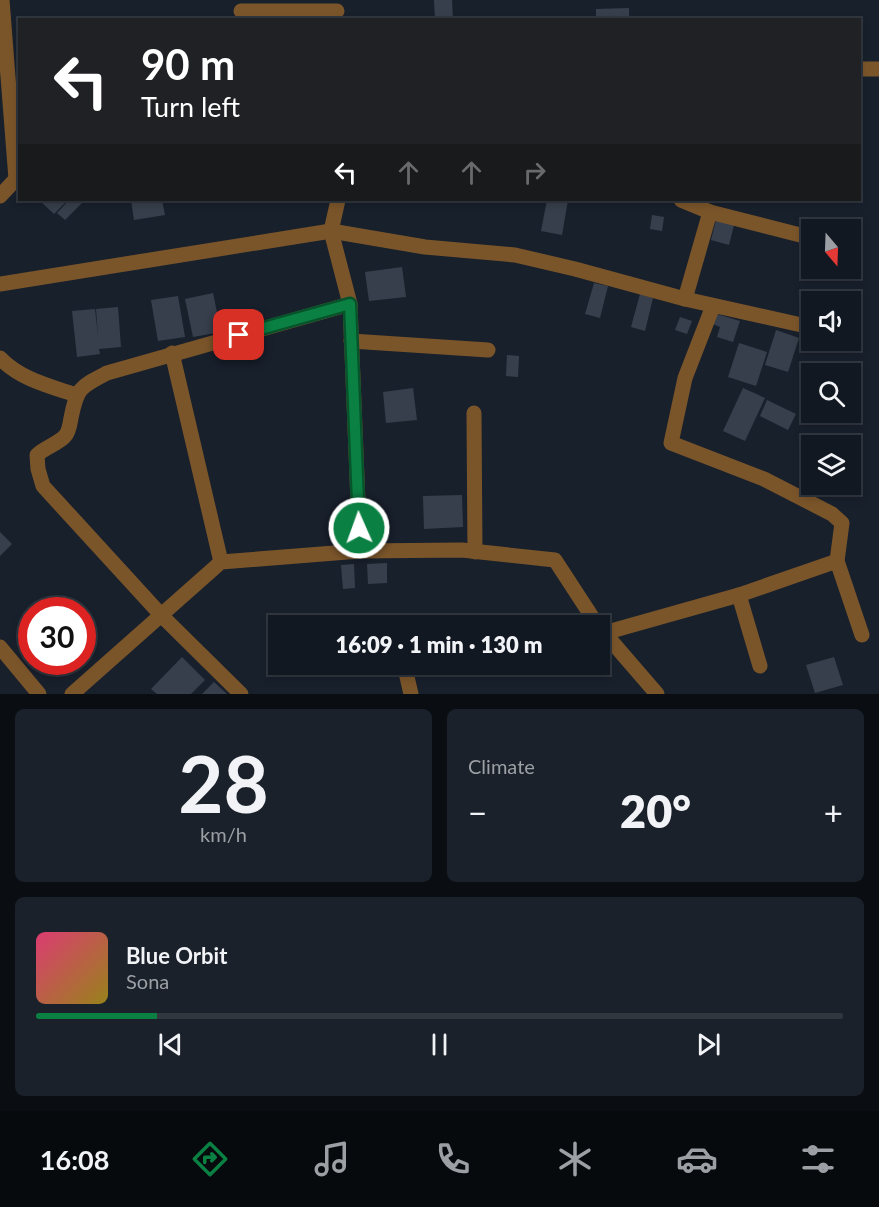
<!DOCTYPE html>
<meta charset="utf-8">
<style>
:root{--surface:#121821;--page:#1b212a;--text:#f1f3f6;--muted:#9ca0a5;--line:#31373f;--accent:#0b8043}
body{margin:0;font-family:Lato,sans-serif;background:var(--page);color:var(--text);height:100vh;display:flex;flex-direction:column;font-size:22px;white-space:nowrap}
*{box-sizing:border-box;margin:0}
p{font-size:20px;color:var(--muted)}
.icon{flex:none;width:33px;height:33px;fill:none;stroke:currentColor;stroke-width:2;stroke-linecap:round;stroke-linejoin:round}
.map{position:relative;height:694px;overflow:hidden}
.side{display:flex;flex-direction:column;gap:15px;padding:15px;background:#0a0d12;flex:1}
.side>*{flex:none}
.top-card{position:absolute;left:18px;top:18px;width:843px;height:183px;border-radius:0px;box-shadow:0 3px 9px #0003,0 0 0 2px var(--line);background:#202124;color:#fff;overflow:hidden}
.needle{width:39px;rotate:161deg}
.controls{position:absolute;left:801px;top:219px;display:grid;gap:12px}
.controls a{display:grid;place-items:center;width:60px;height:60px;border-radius:0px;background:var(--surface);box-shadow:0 3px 9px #0003,0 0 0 2px var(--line);font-size:30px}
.speed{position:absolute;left:18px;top:597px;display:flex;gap:12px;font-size:30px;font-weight:700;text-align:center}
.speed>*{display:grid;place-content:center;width:78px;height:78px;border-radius:50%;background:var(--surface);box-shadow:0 3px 9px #0003,0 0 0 2px var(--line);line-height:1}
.speed .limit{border:9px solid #d22;background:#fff;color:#111}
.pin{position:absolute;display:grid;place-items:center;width:51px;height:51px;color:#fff;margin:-26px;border-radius:12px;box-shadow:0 3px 9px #0006}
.me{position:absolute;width:66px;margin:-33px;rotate:358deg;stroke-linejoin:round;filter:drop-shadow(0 0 4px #0008)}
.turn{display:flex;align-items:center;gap:21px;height:126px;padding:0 24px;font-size:27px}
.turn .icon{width:78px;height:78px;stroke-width:2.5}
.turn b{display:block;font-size:42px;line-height:51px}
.lanes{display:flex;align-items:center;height:57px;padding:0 24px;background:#0003;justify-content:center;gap:30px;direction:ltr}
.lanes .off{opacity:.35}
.big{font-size:45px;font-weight:800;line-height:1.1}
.side .card{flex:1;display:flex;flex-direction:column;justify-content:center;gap:9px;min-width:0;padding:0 21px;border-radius:9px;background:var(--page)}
.side .dial{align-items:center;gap:0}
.dial b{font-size:78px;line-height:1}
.song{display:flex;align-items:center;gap:18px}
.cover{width:72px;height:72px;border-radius:9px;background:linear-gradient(135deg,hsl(340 70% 55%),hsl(50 70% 35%))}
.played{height:6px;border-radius:3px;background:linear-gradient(90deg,var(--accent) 15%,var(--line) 15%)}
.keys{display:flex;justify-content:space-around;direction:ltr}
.heat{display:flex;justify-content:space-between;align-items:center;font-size:33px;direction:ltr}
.side .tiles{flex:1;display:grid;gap:15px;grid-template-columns:1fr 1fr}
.card:last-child{grid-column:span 2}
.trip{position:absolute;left:268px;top:615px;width:342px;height:60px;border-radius:0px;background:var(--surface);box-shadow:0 3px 9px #0003,0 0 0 2px var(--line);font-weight:800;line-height:60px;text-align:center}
.tabs{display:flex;height:96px;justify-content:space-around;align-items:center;background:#070a0d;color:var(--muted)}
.tabs .icon{width:42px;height:42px}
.tabs .current{color:var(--accent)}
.tabs b{font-size:27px;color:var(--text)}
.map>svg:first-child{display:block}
</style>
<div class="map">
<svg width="879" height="694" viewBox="0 0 879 694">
<rect width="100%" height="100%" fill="#18202c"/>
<g fill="#373f4c">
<polygon points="434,0 452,0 453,20 435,20"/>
<polygon points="629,8 629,20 596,20 596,9"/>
<polygon points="39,200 68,200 54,214"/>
<polygon points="69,200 85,200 65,220 57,213"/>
<polygon points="131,200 162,200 165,215 134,220"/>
<polygon points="547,200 568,200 562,235 541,231"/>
<polygon points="652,215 664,217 662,231 650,229"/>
<polygon points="716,220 734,225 729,245 711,240"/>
<polygon points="402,267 406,297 369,301 365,272"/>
<polygon points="594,283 608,286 600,318 585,314"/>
<polygon points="213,293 221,332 193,337 185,299"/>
<polygon points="640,294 653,298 645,331 631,327"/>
<polygon points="178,296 185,337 158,341 151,300"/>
<polygon points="118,307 121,347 99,349 100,354 77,357 72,311 95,309 98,336 96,309"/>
<polygon points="717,314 740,321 733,342 717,337 720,327 713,324"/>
<polygon points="680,317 692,321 687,334 675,330"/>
<polygon points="776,330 799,338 788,372 765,365"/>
<polygon points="739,343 767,352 756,386 728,377"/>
<polygon points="507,355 519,356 518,377 506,376"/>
<polygon points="413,388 417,420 386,423 383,392"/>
<polygon points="743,388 765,398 745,441 723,431"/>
<polygon points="767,400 796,414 788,430 760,416"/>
<polygon points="462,495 463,527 424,529 423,496"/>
<polygon points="0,532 12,544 0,556"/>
<polygon points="387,563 387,583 368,584 367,564"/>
<polygon points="354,564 355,588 343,589 341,565"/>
<polygon points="182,657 205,680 191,694 157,694 151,689"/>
<polygon points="834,657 843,685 815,693 806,665"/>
<polygon points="214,682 227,694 202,694"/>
</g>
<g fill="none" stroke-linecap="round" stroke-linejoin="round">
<g stroke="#7b552a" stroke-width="15">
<polyline points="241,11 337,11"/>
<polyline points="860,69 879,69"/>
<polyline points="0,196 16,179 2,0"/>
<polyline points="338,200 331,231 350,304 360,551"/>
<polyline points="681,200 710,212 812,238"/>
<polyline points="710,212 685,299 806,326"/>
<polyline points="0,284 331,231 425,247 515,255 575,269 685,299"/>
<polyline points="713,306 685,378 671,443 764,479 832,514 842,523 837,561"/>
<polyline points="351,341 488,350"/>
<polyline points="172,353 221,562"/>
<path d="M 0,358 C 20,379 49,386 76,395"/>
<polyline points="474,413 475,552"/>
<polyline points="739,595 760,666"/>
<polyline points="600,628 657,694"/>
<polyline points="604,633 739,595 837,561 862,635"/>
<polyline points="0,647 39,694"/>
<polyline points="404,664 411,694"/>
<polyline points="72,694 221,562 360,551 462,550 555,560 598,626"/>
<path d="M 241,694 L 162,616 L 43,486 L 38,469 L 37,455 C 45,447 58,444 65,436 C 69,432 70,424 71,418 C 77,388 80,387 107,373 L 350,304"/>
</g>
</g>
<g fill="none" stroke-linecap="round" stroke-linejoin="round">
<defs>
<polyline id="route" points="239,335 350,304 359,528"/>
</defs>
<use href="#route" stroke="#07532c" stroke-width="15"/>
<use href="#route" stroke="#0b8043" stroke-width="10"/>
</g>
</svg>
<div class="controls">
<a><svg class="needle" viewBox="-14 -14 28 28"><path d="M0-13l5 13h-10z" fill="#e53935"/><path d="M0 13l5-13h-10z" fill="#9ca0a5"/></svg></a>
<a><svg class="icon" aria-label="sound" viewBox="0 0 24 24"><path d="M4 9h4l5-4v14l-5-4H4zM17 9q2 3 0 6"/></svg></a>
<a><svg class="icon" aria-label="search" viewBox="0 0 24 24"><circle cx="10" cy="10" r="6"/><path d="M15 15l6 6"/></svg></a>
<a><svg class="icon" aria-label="layers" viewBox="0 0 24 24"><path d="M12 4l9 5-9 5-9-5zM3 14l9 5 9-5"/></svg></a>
</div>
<div class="speed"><div class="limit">30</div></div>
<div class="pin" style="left:239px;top:335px;background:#d93025"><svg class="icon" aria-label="arrive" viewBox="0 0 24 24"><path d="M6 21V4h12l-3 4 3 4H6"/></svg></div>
<svg class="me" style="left:359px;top:528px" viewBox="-20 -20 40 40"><circle r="17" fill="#0b8043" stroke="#fff" stroke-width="3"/><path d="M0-11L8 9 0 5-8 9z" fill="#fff"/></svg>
<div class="trip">16:09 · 1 min · 130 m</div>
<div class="top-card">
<div class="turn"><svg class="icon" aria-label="left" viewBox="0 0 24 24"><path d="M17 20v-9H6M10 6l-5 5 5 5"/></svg><div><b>90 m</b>Turn left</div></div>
<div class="lanes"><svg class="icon" aria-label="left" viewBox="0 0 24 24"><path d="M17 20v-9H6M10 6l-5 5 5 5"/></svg><svg class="icon off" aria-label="ahead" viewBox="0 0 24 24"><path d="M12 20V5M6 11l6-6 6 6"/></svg><svg class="icon off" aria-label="ahead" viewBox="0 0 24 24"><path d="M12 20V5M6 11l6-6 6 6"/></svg><svg class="icon off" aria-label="right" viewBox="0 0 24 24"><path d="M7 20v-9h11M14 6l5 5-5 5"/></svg></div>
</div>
</div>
<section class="side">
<div class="tiles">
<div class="card dial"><b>28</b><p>km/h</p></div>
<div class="card"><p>Climate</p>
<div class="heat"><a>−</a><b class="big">20°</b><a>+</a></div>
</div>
<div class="card">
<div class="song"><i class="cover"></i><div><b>Blue Orbit</b><p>Sona</p></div></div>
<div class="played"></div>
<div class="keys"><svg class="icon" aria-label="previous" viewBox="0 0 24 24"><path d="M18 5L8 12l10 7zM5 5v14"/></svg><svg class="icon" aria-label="pause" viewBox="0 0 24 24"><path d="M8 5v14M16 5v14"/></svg><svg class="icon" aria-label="next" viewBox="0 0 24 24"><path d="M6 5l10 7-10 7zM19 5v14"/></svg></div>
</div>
</div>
</section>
<nav class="tabs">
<b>16:08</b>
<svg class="icon current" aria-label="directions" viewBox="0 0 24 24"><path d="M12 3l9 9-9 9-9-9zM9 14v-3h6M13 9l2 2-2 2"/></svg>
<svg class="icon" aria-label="music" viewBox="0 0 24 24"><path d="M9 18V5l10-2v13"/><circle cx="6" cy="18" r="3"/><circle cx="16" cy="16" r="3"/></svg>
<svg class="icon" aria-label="phone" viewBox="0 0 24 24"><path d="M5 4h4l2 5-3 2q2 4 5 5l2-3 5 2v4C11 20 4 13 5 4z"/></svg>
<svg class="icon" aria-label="climate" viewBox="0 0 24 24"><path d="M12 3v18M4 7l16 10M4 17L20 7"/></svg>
<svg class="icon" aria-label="car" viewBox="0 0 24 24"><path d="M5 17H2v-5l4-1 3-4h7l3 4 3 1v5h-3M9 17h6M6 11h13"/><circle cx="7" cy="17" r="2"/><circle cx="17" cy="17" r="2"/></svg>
<svg class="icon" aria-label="filters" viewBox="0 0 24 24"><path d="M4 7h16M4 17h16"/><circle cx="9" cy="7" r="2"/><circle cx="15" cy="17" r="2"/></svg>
</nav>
